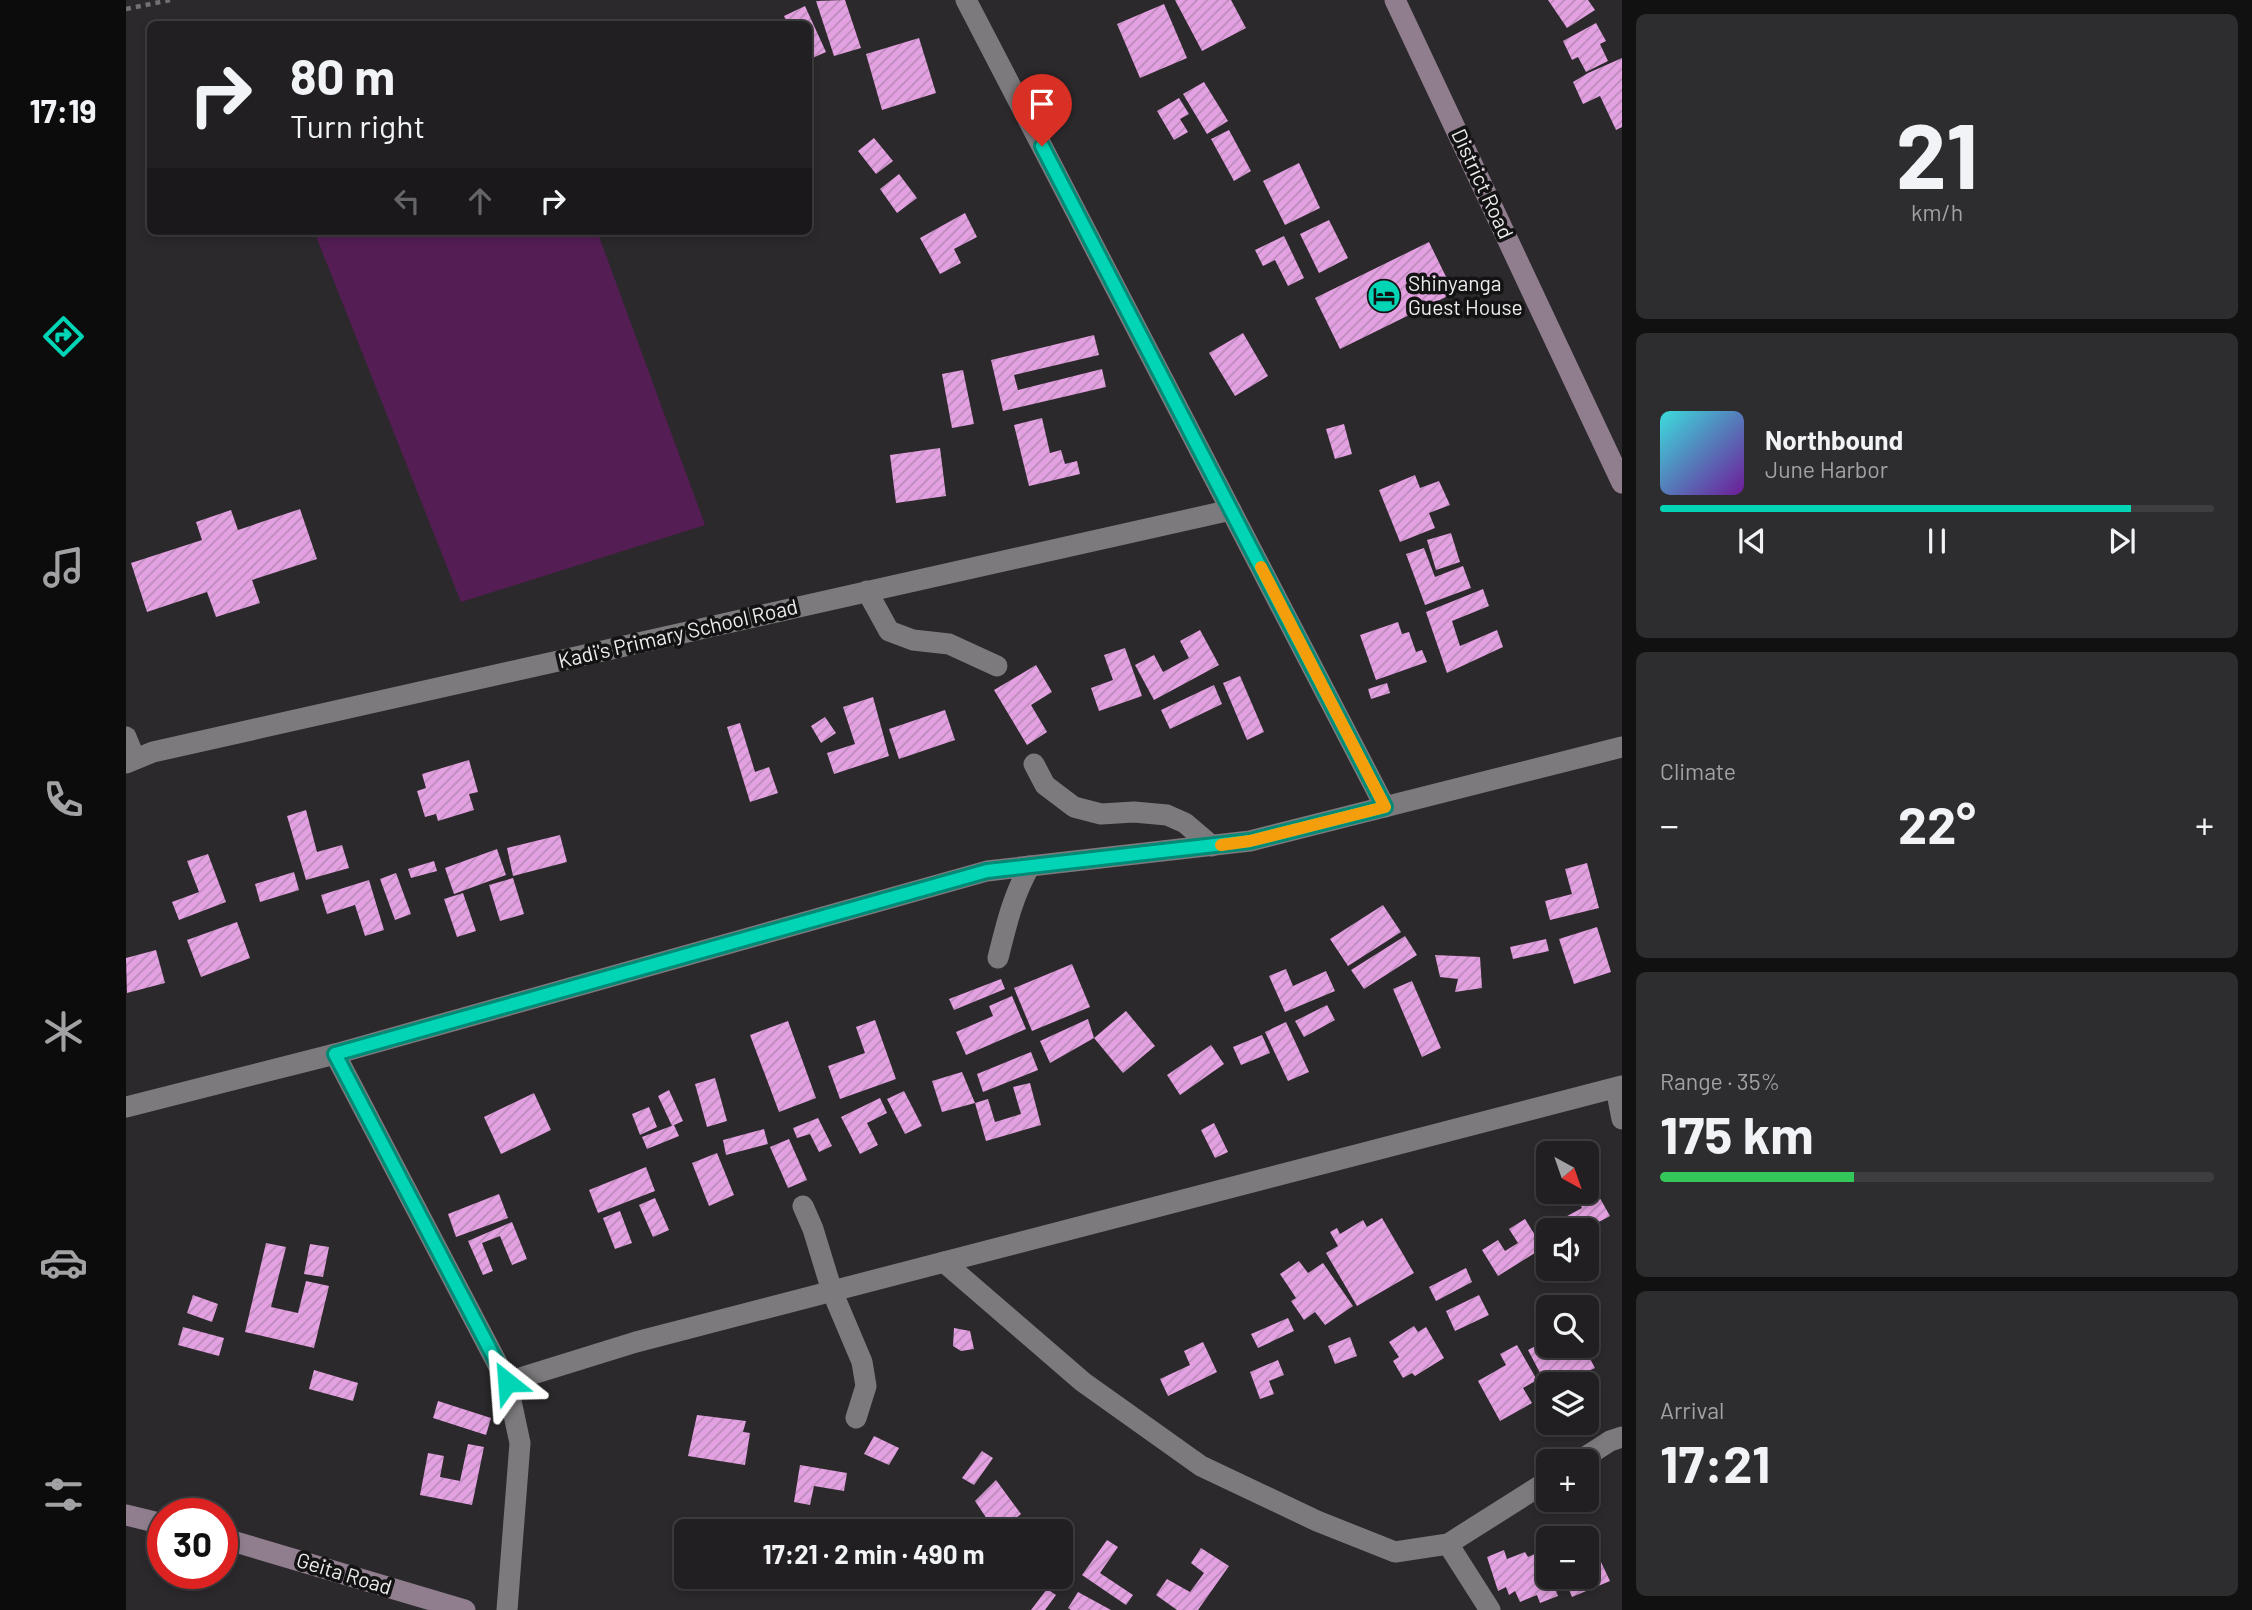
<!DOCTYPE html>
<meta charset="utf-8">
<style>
:root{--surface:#211f21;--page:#2d2c2e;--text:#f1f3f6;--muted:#a2a2a5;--line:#3e3d3f;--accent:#01d5b6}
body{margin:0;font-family:Barlow,sans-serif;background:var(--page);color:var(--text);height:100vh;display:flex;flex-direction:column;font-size:26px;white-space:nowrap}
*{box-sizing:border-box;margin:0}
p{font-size:23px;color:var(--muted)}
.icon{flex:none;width:38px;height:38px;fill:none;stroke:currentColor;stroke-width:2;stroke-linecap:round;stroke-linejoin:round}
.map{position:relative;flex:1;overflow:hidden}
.side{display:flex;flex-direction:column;gap:14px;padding:14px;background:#121112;width:630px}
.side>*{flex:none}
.guide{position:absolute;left:21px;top:21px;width:665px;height:214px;border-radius:10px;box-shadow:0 4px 10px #0003,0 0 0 2px var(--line);background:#211f21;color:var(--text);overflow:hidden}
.needle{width:46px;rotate:140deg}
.buttons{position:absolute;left:1410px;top:1141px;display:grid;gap:14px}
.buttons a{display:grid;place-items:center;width:63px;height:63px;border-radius:10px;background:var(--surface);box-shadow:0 4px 10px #0003,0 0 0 2px var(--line);font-size:35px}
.speed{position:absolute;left:21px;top:1498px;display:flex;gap:14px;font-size:35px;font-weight:700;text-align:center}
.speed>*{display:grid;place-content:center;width:91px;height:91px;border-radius:50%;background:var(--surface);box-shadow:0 4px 10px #0003,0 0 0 2px var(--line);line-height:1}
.speed .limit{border:10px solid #d22;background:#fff;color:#111}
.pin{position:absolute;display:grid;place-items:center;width:60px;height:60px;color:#fff;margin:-72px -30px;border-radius:50% 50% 50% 0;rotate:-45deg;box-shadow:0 0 7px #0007}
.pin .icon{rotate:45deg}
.me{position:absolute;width:77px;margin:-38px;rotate:332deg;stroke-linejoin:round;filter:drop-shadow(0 0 5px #0008)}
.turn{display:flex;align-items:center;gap:24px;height:147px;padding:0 28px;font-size:32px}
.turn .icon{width:91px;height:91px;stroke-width:2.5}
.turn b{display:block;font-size:49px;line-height:60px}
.lanes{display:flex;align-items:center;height:66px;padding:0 28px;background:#0003;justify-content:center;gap:35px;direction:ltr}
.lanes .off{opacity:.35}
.big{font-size:52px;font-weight:700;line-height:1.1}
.side .card{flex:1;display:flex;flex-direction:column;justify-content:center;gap:10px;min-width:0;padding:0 24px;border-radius:10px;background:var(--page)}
.side .dial{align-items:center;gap:0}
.dial b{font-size:91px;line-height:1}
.song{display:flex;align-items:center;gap:21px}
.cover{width:84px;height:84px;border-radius:10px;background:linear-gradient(135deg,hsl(180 70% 55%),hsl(280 70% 35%))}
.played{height:7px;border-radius:4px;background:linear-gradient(90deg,var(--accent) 85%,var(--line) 85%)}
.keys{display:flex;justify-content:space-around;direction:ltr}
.heat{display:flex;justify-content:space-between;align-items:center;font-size:38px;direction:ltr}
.charge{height:10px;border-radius:5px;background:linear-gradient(90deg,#34c759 35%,var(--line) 0)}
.trip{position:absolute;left:548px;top:1519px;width:399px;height:70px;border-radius:10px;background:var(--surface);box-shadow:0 4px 10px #0003,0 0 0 2px var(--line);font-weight:700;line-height:70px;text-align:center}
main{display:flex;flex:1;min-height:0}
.dock{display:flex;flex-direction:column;width:126px;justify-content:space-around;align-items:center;background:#0d0c0d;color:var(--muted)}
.dock .icon{width:49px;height:49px}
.dock .selected{color:var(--accent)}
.dock b{font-size:32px;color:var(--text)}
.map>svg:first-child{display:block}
</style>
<main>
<nav class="dock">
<b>17:19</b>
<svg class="icon selected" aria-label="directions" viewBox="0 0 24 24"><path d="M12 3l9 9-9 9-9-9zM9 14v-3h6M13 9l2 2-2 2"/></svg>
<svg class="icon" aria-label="music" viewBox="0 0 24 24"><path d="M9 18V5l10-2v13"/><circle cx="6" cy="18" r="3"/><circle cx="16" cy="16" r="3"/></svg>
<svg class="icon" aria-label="phone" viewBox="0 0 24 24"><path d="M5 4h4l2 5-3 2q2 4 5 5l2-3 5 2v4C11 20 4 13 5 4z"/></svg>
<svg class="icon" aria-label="climate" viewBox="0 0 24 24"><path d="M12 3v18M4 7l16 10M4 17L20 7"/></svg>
<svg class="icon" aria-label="car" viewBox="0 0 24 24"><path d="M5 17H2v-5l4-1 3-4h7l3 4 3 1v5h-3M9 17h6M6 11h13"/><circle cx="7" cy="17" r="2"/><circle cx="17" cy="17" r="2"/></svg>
<svg class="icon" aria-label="filters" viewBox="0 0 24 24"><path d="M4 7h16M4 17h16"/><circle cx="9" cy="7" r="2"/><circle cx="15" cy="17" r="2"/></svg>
</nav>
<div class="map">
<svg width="1496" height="1610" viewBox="0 0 1496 1610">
<defs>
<pattern id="building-hatch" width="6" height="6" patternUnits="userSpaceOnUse" patternTransform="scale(1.75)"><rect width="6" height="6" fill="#e3a1e1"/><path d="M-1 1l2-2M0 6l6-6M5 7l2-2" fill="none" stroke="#bc8aba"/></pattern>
</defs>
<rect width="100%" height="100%" fill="#2c292c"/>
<polygon fill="#541e54" points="188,231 471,231 579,525 335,602"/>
<g fill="url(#building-hatch)">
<polygon points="719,0 735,48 708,56 690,1"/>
<polygon points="1049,0 1105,0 1120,28 1076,51"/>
<polygon points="1422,0 1462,0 1469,10 1441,28"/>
<polygon points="1038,4 1061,58 1014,78 991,24"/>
<polygon points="679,6 700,52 682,60 682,24 662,24 658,16"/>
<polygon points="1470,23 1480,41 1474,44 1482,61 1460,72 1452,57 1446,60 1437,41"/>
<polygon points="793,38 810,93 756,110 740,54"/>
<polygon points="1496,58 1496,127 1490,130 1474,96 1457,104 1447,82 1462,73"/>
<polygon points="1078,82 1102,121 1081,134 1057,94"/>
<polygon points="1053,98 1063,114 1054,119 1062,132 1048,140 1031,111"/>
<polygon points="1103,130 1125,171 1108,181 1085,139"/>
<polygon points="748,138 767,161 750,174 732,151"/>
<polygon points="1173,163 1194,208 1159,225 1137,181"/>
<polygon points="773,174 791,198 771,213 754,189"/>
<polygon points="839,213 851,237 828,249 835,263 814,274 794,238"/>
<polygon points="1203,220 1222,258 1193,273 1174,234"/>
<polygon points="1158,236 1178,278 1162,286 1149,260 1137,266 1129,250"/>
<polygon points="1303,242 1328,293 1214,349 1189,298"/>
<polygon points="1117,333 1142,376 1109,396 1083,353"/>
<polygon points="968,335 973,355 888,375 892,390 976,369 980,387 877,411 865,360"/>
<polygon points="837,370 848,424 826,428 816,374"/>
<polygon points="916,418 924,453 935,450 939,464 951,461 954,474 903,486 888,425"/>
<polygon points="1218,424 1226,454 1209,459 1200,429"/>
<polygon points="814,448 820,496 770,503 764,455"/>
<polygon points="1289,475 1294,488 1313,481 1324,505 1303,513 1309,528 1274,542 1253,490"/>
<polygon points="174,509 191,559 126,580 134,603 90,617 81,592 21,612 5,563 76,540 70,522 105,510 112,530"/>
<polygon points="1325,533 1334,562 1310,570 1301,540"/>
<polygon points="1298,548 1309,577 1337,566 1345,588 1299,605 1280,554"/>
<polygon points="1357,589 1363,606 1326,621 1334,646 1371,630 1377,647 1321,673 1300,612"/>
<polygon points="1272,622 1276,634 1283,632 1290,652 1296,650 1301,662 1250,680 1234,635"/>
<polygon points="1074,630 1093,665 1028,700 1009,665 1028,655 1037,672 1063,658 1054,641"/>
<polygon points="999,648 1016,696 973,711 965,688 987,680 978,655"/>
<polygon points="910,665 926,692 905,705 921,732 901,745 868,690"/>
<polygon points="1114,676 1138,732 1121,740 1097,683"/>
<polygon points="1261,683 1264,693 1245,699 1242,689"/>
<polygon points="1088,685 1096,704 1044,729 1035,710"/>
<polygon points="747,697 763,756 708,774 701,753 729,744 717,707"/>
<polygon points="819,710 829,740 773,759 763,729"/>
<polygon points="699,717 710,733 695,743 685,726"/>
<polygon points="614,723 629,772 643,767 652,793 624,802 601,727"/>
<polygon points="343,760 352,792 343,794 348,810 312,821 310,814 299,817 291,791 300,788 296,774"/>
<polygon points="180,810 191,852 216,845 223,868 180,880 161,816"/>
<polygon points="434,835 441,862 387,876 381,848"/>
<polygon points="371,849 380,875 328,894 319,868"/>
<polygon points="82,854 100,902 53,920 46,902 73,892 61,861"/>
<polygon points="308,861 311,871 285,878 282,869"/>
<polygon points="1461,863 1473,908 1424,920 1419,901 1446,894 1439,869"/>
<polygon points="168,872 173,890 134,902 129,884"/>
<polygon points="270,873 285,914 269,920 254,879"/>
<polygon points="387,878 398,914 374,921 363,885"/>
<polygon points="243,880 258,930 239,936 229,905 201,914 195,895"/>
<polygon points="337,893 350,931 331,937 318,899"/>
<polygon points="1257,905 1275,932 1222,966 1204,939"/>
<polygon points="111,922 124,958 75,977 61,940"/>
<polygon points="1471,927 1485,972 1448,984 1433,939"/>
<polygon points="1279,936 1291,955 1238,989 1225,970"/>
<polygon points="1420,939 1423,951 1387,959 1384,947"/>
<polygon points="30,950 39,983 1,993 0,958"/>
<polygon points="1309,955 1354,957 1356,988 1329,992 1332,979 1314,977"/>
<polygon points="946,964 964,1007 906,1031 888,988"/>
<polygon points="1160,969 1167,986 1200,971 1209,991 1159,1012 1143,976"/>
<polygon points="875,979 879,989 828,1010 823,999"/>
<polygon points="1286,981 1315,1048 1296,1057 1267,989"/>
<polygon points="886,996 900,1029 840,1055 830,1032 867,1016 863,1006"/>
<polygon points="1201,1005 1209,1020 1178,1037 1169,1021"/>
<polygon points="1000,1011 1029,1046 997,1073 968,1038"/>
<polygon points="962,1019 968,1038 924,1063 914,1041"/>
<polygon points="749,1020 770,1079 714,1099 702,1066 739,1053 730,1027"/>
<polygon points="662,1021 690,1098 653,1112 624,1035"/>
<polygon points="1160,1022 1183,1072 1162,1081 1139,1032"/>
<polygon points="1136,1035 1144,1053 1115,1065 1107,1047"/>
<polygon points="1085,1045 1098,1064 1054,1095 1041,1075"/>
<polygon points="905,1052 912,1070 857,1092 851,1074"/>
<polygon points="836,1072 849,1103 816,1112 806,1081"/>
<polygon points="589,1078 601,1121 581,1127 569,1084"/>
<polygon points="904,1083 915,1125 860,1141 849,1103 862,1099 869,1122 895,1114 887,1087"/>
<polygon points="543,1090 557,1121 546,1126 532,1096"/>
<polygon points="778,1091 796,1126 779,1134 761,1099"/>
<polygon points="408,1093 425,1130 375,1154 358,1117"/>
<polygon points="754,1098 761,1113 741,1123 752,1145 734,1154 715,1117"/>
<polygon points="523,1107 531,1127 514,1135 506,1114"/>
<polygon points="692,1118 706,1146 693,1152 684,1134 671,1138 667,1128"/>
<polygon points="1088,1123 1102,1152 1089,1158 1075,1130"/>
<polygon points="548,1125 553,1136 521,1149 516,1137"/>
<polygon points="638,1129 642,1144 600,1155 597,1140"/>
<polygon points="663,1139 681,1180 662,1188 644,1147"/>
<polygon points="591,1153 608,1195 583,1206 566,1163"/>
<polygon points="520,1167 529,1191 472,1213 463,1190"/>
<polygon points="1467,1186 1484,1216 1458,1230 1423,1230 1423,1235 1419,1228 1456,1208 1450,1196 1461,1192 1461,1189"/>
<polygon points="373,1194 382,1218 330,1237 322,1214"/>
<polygon points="529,1198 543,1230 527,1237 513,1205"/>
<polygon points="494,1211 506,1243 489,1249 477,1218"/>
<polygon points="1256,1218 1288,1273 1231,1306 1200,1253 1212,1246 1204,1232 1211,1228 1214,1234 1237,1220 1241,1227"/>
<polygon points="1399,1219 1417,1248 1372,1276 1356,1250 1372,1240 1379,1251 1392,1243 1383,1229"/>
<polygon points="386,1222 401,1259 386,1265 374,1236 356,1243 367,1271 357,1275 342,1241"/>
<polygon points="140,1243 160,1247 145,1307 172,1313 180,1281 203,1286 188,1348 119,1332"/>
<polygon points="184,1244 203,1247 197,1277 178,1274"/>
<polygon points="1173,1261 1182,1273 1197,1263 1227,1306 1199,1325 1189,1312 1178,1320 1165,1301 1170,1298 1154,1274"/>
<polygon points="1340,1268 1346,1282 1310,1301 1303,1287"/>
<polygon points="67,1295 92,1304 86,1322 61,1313"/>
<polygon points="1353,1295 1363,1315 1329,1331 1320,1311"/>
<polygon points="1162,1318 1168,1331 1132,1348 1125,1334"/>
<polygon points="1288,1326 1292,1332 1300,1327 1318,1358 1289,1376 1286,1373 1277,1378 1267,1361 1273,1357 1263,1342"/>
<polygon points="57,1327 98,1338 93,1356 52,1345"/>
<polygon points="828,1328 844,1331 848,1349 835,1351 827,1346"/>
<polygon points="1461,1333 1470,1351 1462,1355 1469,1368 1456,1374 1459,1380 1450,1384 1423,1384 1423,1390 1402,1350 1421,1340 1423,1346 1461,1346"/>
<polygon points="1224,1337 1231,1356 1209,1364 1202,1346"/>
<polygon points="1077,1342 1091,1372 1042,1396 1034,1379 1064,1365 1058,1351"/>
<polygon points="1391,1345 1411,1380 1397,1388 1406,1403 1374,1421 1352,1381 1380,1365 1374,1354"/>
<polygon points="1152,1360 1158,1375 1143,1381 1148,1394 1134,1399 1124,1372"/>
<polygon points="188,1370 232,1383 227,1401 183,1389"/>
<polygon points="312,1401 365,1418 360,1435 307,1418"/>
<polygon points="571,1415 620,1421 617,1432 624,1433 619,1465 562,1456"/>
<polygon points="748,1436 773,1448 763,1465 738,1454"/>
<polygon points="342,1444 358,1447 346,1505 294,1495 302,1453 318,1456 314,1477 334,1481"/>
<polygon points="856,1451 867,1458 848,1485 836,1478"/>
<polygon points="674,1465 721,1473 718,1491 688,1486 684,1505 668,1502"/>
<polygon points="870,1480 895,1514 874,1531 869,1531 849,1501"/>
<polygon points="981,1540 992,1547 974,1573 1007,1595 1000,1605 956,1575"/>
<polygon points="1075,1548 1103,1566 1072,1610 1051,1610 1030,1595 1041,1579 1064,1592 1078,1573 1065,1563"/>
<polygon points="1378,1550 1381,1559 1399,1552 1402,1557 1415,1551 1432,1596 1414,1603 1411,1595 1394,1602 1389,1591 1383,1595 1380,1587 1372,1591 1361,1557"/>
<polygon points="1475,1562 1484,1581 1446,1597 1438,1577 1461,1577 1461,1569"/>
<polygon points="840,1577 861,1577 852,1590 838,1580"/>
<polygon points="882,1577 899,1577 893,1584"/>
<polygon points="902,1577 924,1577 917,1587"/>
<polygon points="921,1589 930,1595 919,1610 905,1610"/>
<polygon points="952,1592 985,1610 945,1610 942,1608"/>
</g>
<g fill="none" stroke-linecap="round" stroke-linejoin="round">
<polyline stroke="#727072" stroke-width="4.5" stroke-dasharray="5 5" stroke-linecap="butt" points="0,9 44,0"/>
<g stroke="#7d7a7d" stroke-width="21">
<polyline points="840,0 1259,807"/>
<polyline points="741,591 763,631 787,640 823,644 871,666"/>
<polyline points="0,737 9,759"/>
<polyline points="0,763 27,752 1105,510"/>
<polyline points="908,764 919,785 948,807 975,814 1008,812 1041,815 1059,823 1086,846"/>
<path d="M 872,958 C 880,926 887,895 904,866"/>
<polyline points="209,1054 381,1382 394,1443 381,1610"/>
<polyline points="1490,1088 1496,1119"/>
<polyline points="0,1107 209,1054 861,871 1124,841 1496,747"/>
<polyline points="677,1206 687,1229 706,1291 736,1362 740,1386 730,1418"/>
<polyline points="818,1262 957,1382 1075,1466 1191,1521 1269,1552 1322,1544 1423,1480"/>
<polyline points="381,1382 510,1342 1496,1086"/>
<polyline points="1453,1461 1484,1441 1496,1437"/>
<polyline points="1322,1544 1364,1610"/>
</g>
<g stroke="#907e8f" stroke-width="21">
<polyline points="1269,0 1496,483"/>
<polyline points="0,1515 37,1524"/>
<polyline points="96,1538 339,1610"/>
</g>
</g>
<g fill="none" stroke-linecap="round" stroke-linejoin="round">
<defs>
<polyline id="route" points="381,1382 209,1054 861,871 1124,841 1259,807 916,146"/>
</defs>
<use href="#route" stroke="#018a76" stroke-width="18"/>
<use href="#route" stroke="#01d5b6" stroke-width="12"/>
<polyline stroke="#f59e0b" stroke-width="12" points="1095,845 1124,841 1259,807 1135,567"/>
</g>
<defs>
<symbol id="hotel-disc" viewBox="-11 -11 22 22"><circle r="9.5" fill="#01d5b6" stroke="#141314"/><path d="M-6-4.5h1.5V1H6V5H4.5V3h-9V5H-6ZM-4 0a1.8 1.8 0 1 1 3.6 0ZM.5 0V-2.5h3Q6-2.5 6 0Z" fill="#111"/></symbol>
</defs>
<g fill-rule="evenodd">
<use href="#hotel-disc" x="1239" y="277" width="38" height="38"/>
</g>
<g text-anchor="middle" stroke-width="7" stroke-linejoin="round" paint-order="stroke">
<g font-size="21" fill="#eeecee" stroke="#141314">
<text transform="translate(1356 184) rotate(65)" y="7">District Road</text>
<text transform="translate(552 634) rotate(-13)" y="7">Kadi's Primary School Road</text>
<text transform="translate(218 1574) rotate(17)" y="7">Geita Road</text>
</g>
<g font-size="21" fill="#eeecee" stroke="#141314" text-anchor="start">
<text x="1282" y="291">Shinyanga<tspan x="1282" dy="24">Guest House</tspan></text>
</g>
</g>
</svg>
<div class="buttons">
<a><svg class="needle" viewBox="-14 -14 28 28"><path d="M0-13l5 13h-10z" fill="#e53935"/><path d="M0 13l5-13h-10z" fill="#a2a2a5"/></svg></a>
<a><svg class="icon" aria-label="sound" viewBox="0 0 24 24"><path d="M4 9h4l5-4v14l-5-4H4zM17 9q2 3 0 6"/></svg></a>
<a><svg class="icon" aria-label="search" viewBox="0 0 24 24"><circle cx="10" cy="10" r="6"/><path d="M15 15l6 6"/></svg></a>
<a><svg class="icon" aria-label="layers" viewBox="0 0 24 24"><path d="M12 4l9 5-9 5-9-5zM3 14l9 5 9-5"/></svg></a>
<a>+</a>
<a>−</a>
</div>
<div class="speed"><div class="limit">30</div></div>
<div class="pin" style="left:916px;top:146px;background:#d93025"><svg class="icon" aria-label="arrive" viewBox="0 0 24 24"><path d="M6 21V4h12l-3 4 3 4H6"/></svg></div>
<svg class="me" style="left:381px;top:1382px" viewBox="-20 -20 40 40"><path d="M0-17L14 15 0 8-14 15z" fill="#01d5b6" stroke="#fff" stroke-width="4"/></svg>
<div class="trip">17:21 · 2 min · 490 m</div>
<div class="guide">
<div class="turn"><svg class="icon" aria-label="right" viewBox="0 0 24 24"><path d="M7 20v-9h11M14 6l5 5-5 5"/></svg><div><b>80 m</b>Turn right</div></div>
<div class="lanes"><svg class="icon off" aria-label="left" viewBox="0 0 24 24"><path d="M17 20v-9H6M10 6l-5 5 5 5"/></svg><svg class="icon off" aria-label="ahead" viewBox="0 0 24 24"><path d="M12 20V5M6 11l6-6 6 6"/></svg><svg class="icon" aria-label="right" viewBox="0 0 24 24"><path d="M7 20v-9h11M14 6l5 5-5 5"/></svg></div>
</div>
</div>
<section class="side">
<div class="card dial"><b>21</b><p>km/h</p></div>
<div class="card">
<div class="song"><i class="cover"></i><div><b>Northbound</b><p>June Harbor</p></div></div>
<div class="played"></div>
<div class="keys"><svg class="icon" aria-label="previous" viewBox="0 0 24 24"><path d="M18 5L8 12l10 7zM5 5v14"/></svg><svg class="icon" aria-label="pause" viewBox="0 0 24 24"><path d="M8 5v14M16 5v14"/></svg><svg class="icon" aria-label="next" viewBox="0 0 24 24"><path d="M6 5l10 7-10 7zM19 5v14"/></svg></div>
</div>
<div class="card"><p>Climate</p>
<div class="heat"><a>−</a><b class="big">22°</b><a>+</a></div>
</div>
<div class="card"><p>Range · 35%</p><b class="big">175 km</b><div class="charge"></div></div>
<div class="card"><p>Arrival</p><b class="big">17:21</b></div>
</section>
</main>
